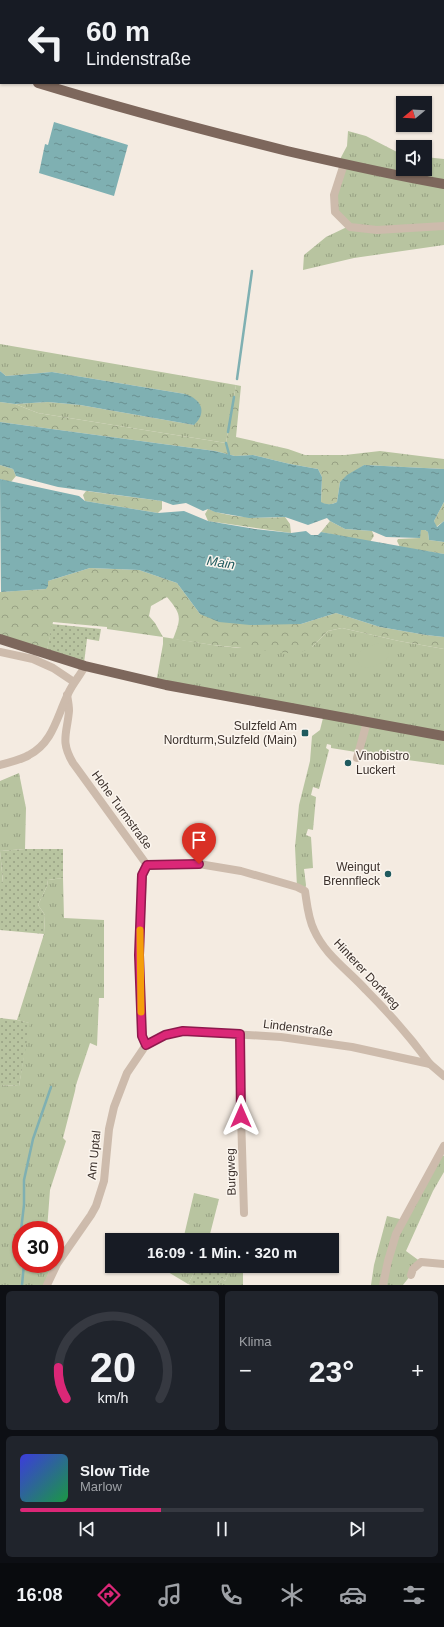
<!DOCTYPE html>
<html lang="de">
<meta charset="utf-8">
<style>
:root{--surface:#171b24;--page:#20242c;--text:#f1f3f6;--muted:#9ea1a6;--line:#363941;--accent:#db2777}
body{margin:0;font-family:Helvetica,sans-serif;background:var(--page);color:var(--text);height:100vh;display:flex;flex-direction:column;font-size:15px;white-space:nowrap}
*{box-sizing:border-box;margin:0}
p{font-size:13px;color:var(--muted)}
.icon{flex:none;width:22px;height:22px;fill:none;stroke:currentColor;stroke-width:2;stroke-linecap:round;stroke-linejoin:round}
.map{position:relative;height:1285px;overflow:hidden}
.side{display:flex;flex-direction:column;gap:6px;padding:6px;background:#0d0f14;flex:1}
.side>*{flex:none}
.guide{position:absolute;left:0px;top:0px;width:444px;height:84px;box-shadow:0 1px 3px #0004;background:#171b24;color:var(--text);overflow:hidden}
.needle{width:26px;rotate:252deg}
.fabs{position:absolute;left:396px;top:96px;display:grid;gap:8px}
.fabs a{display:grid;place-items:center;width:36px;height:36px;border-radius:0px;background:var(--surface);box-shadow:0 1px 3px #0004;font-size:20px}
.speed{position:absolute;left:12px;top:1221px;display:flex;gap:8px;font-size:20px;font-weight:700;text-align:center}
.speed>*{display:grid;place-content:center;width:52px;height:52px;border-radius:50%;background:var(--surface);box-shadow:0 1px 3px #0004;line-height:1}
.speed .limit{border:6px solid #d22;background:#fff;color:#111}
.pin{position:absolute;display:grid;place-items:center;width:34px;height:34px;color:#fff;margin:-41px -17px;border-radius:50% 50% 50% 0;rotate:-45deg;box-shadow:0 0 4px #0007}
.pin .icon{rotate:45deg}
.me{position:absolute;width:44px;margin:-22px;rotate:0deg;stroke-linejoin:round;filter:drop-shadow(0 0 3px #0008)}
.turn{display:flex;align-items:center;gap:14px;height:84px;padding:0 20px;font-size:18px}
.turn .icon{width:52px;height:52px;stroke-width:2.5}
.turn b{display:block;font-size:28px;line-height:34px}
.big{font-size:30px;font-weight:600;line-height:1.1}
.side .tile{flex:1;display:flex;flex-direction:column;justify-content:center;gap:6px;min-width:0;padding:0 14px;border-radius:6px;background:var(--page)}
.side .dial{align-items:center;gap:0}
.dial svg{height:104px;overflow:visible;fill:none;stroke:var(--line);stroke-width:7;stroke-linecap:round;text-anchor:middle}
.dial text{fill:var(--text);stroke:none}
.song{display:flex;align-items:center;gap:12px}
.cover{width:48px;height:48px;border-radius:6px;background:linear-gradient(135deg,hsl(240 70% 55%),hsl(140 70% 35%))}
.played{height:4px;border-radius:2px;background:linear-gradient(90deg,var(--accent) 35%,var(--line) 35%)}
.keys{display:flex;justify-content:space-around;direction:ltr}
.heat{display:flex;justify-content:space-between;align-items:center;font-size:22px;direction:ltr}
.side .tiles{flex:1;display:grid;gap:6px;grid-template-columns:1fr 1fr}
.tile:last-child{grid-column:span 2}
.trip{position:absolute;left:105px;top:1233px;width:234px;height:40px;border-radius:0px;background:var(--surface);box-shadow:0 1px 3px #0004;font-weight:600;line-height:40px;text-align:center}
.tab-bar{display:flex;height:64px;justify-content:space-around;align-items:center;background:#090b0e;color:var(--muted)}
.tab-bar .icon{width:28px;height:28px}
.tab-bar .selected{color:var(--accent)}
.tab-bar b{font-size:18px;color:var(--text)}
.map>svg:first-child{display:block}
</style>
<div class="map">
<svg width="444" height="1285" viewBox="0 0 444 1285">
<defs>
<pattern id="grass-tufts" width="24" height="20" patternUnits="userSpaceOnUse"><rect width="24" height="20" fill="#b8c4a0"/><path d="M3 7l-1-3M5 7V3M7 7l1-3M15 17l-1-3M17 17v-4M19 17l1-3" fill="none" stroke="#97a083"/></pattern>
<pattern id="forest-crowns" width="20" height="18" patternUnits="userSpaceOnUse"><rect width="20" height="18" fill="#b8c4a0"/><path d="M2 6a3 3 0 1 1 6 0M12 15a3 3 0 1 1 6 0" fill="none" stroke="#97a083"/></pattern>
<pattern id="garden-dots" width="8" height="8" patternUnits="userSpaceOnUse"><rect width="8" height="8" fill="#b8c4a0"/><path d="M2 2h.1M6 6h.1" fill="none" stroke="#97a083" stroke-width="1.8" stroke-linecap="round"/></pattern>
<pattern id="water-ripples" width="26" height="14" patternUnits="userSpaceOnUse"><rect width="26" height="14" fill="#7fb0b2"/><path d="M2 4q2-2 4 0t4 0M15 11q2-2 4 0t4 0" fill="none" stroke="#699091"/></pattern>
</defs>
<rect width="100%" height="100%" fill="#f4ebe1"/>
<g fill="url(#grass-tufts)">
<polygon points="348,131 366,136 397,152 403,153 403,169 425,169 425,157 444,159 444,245 354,258 303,270 304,255 326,237 349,226 335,212 334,195 344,164 338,163 347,146"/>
<polygon points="0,344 236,385 226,443 38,413 15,404 48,402 80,405 194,425 185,394 52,372 6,376 0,371"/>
<polygon points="342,628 399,641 444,649 444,765 393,758 394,752 388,751 387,757 331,748 331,745 327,744 326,748 329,750 319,789 313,787 311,795 316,797 313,830 308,829 306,835 311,837 313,868 304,869 306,885 305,891 297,887 295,847 299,805 310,761 312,736 320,730 324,714 156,683 163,644 163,637 213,645 239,648 312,647 328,631"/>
<polygon points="19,773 26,808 25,849 0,851 3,883 0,883 0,781"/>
<polygon points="63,878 64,918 104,920 104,998 99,998 97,1046 90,1043 76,1085 75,1091 63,1138 66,1141 50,1190 47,1230 21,1230 21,1264 52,1264 44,1285 0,1285 0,1085 19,1086 29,1023 17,1020 44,934 45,915 38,905 47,886 48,880"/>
<polygon points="441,1154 444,1156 444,1172 433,1191 406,1251 421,1262 403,1285 371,1285 374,1265 387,1216 404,1220"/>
<polygon points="194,1193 219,1199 209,1238 198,1235 197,1240 183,1240"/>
<polygon points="164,1266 198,1266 188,1284 163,1269"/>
<polygon points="229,1272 243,1272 243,1285 217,1285 222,1278 225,1281"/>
</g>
<g fill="url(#forest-crowns)">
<path d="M 236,385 L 241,386 L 236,437 L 288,449 L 305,455 L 345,455 L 380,451 L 444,459 L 444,469 L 364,465 L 340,482 L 337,502 C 331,505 328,505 321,503 L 322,477 L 318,469 L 290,464 L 253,455 L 235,456 L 215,451 L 0,422 L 0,402 L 15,404 L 38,413 L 226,443 Z"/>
<polygon points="0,465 13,469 16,476 11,482 0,479"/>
<polygon points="86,491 162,501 162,509 158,513 85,501 83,495"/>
<polygon points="444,502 444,521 436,527 434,521"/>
<path d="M 208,509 C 233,519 260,518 285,517 L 290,524 L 291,533 L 208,521 L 205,514 Z"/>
<polygon points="330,521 345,529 372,531 374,536 370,542 321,532"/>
<polygon points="421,530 425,530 428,532 429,540 444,542 444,554 400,547 397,541 398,539 419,538"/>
<path d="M 90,568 L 139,570 L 177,583 L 200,614 L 301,624 L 336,613 L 380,627 L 426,635 L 444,637 L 444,649 L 399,641 L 342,628 L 328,631 L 312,647 L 297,654 L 213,645 L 173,639 C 182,617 181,614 167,597 L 151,606 L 149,616 L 155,623 L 163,637 L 107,629 L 107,627 L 53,622 L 47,651 L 0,636 L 0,592 L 46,589 L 48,581 Z"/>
</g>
<g fill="url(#garden-dots)">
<polygon points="52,624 101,629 99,641 87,639 84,663 47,651"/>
<polygon points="25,849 63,849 63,878 48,880 47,886 38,905 45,915 44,934 0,930 0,883 3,882 0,851"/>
<polygon points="0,1018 17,1020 30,1023 19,1086 0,1085"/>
<polygon points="198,1266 243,1266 243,1272 229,1272 225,1281 222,1278 217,1285 191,1285 188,1284"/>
</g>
<path fill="#b8c4a0" d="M 378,643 C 386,643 389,649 389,656 C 386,662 369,670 362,667 C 359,665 358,662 357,659 C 360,648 368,647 378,643 Z"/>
<g fill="url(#water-ripples)">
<polygon points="54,122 128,145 114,196 39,173 45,144 48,145"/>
<path d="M 0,371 L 6,376 L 52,372 L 185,394 C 201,399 208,412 194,425 L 80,405 L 48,402 L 15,404 L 0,402 Z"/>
<path d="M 0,422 L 215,451 L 235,456 L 253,455 L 290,464 L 318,469 L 322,477 L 321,502 C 327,505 331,505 337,502 L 340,482 L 347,475 L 364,465 L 444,469 L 444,502 L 434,521 L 437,527 L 444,521 L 444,542 L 429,540 L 428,532 L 425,530 L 421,530 L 420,538 L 386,537 L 372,531 L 345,529 L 330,521 L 327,518 L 308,525 L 285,517 L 249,518 L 215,512 L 208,509 L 203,511 L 186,503 L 173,505 L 162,501 L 58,487 L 16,476 L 13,469 L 0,465 Z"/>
<polygon points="0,479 79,496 85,501 158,513 184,511 208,521 255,529 291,533 306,531 311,535 318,535 321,532 444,554 444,637 426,635 380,627 336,613 301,624 250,625 219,622 200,614 177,583 139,570 90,568 48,581 48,586 46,589 1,592"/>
</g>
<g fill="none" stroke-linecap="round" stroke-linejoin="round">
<g stroke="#7fb0b2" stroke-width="2.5">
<polyline points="237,379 252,271"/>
<polyline points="228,432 234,397"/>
<polyline points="226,443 229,454"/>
<polyline points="21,1230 24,1205 24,1180 33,1139 51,1087"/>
<polyline points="22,1285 24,1264"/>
</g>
<g stroke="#cdbbac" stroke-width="8">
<polyline points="344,164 334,195 335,212 350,227 377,230 444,226"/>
<polyline points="0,652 33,659 53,668 74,682"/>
<path d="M 67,695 C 68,700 69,706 69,711 C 67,734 60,741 73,763 L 147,865"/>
<polyline points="357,758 367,722"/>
<path d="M 0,765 C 10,762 21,760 29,755 C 53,743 57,716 68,694 C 72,684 80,676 85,666"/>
<path d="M 147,865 L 199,864 L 241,871 L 297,887 L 305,891 C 307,904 308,918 314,930 C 325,955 348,970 366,990 C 389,1013 411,1038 430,1064"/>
<polyline points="240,1034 241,1116 244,1213"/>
<polyline points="146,1045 142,1036 139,955 143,875 147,865"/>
<polyline points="411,1275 413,1269 421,1262 444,1264"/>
<polyline points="47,1285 57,1264 91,1215 96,1206 104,1181 109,1129 114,1107 127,1073 146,1045 165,1035 183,1031 281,1037 352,1047 430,1064 444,1076"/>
<polyline points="383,1285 388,1261 396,1234 444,1146"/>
</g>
<g stroke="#7d675c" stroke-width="10">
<polyline points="0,72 1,72"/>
<path d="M 38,83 C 120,108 203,130 287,151 C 339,163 391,175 444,184"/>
<polyline points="0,639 85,666 166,685 444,736"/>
</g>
</g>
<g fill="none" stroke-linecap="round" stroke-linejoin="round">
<defs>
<polyline id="route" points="199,864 147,865 142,875 139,955 142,1036 146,1045 165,1035 183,1031 240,1034 241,1116"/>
</defs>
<use href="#route" stroke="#8e194d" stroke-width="10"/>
<use href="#route" stroke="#db2777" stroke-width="7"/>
<polyline stroke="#f59e0b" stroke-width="7" points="140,930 141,1012"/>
</g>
<g fill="#1f5a5e" stroke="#fbf5ee" stroke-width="1.5">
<rect x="301" y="729" width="8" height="8" rx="2"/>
<circle cx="348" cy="763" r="4"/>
<circle cx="388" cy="874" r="4"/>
</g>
<g text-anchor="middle" stroke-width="3" stroke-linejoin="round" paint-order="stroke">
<g font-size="12" fill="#3b302b" stroke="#fbf5ee" text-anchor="end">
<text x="297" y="730">Sulzfeld Am<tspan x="297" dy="14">Nordturm,Sulzfeld (Main)</tspan></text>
<text x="356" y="760" text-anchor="start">Vinobistro<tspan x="356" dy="14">Luckert</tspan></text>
<text x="380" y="871">Weingut<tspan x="380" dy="14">Brennfleck</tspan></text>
</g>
<g font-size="12" fill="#3b302b" stroke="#fbf5ee">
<text transform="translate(122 810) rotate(54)" y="4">Hohe Turmstraße</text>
<text transform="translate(367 974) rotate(47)" y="4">Hinterer Dorfweg</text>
<text transform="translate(298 1028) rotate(7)" y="4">Lindenstraße</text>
<text transform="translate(94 1155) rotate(-84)" y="4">Am Uptal</text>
<text transform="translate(231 1172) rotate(-92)" y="4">Burgweg</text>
</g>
<g font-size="13" font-style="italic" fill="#1f5a5e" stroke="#fbf5ee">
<text transform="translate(221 562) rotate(9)" y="5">Main</text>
</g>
</g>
</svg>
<div class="fabs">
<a><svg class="needle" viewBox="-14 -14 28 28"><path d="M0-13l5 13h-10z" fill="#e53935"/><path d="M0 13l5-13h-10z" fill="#9ea1a6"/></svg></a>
<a><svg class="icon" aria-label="sound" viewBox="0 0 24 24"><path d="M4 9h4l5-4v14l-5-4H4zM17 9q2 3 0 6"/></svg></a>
</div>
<div class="speed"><div class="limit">30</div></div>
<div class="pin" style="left:199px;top:864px;background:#d93025"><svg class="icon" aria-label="arrive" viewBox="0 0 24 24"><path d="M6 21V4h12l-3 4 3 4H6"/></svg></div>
<svg class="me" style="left:241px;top:1116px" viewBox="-20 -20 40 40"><path d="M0-17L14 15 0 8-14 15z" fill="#db2777" stroke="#fff" stroke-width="4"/></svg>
<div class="trip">16:09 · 1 Min. · 320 m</div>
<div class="guide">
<div class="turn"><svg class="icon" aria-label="left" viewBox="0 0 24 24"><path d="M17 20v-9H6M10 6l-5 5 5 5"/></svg><div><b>60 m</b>Lindenstraße</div></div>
</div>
</div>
<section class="side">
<div class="tiles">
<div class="tile dial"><svg viewBox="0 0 100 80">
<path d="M14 69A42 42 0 1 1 86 69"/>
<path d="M14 69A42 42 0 0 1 8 45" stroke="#db2777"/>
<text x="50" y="56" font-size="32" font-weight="700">20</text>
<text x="50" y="72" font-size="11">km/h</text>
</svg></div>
<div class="tile"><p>Klima</p>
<div class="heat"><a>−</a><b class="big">23°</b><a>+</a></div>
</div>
<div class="tile">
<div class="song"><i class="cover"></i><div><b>Slow Tide</b><p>Marlow</p></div></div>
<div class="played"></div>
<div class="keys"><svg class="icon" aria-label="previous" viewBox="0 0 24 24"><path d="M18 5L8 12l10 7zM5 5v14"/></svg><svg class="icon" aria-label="pause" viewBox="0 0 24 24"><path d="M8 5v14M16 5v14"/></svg><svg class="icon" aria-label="next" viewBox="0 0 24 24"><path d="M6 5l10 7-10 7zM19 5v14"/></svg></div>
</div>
</div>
</section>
<nav class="tab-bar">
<b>16:08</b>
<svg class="icon selected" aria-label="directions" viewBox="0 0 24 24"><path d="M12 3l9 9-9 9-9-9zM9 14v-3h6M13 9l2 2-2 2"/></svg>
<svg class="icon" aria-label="music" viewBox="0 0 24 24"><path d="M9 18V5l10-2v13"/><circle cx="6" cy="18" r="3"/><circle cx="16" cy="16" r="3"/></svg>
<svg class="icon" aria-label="phone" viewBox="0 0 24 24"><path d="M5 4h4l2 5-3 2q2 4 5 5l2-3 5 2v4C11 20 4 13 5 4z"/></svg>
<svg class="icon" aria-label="climate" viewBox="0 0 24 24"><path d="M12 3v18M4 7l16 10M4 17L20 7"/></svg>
<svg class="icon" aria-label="car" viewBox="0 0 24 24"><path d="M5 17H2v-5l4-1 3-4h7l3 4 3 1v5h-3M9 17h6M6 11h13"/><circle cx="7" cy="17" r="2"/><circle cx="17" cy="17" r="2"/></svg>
<svg class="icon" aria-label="filters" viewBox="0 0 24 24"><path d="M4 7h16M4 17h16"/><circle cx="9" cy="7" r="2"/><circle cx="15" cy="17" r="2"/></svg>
</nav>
